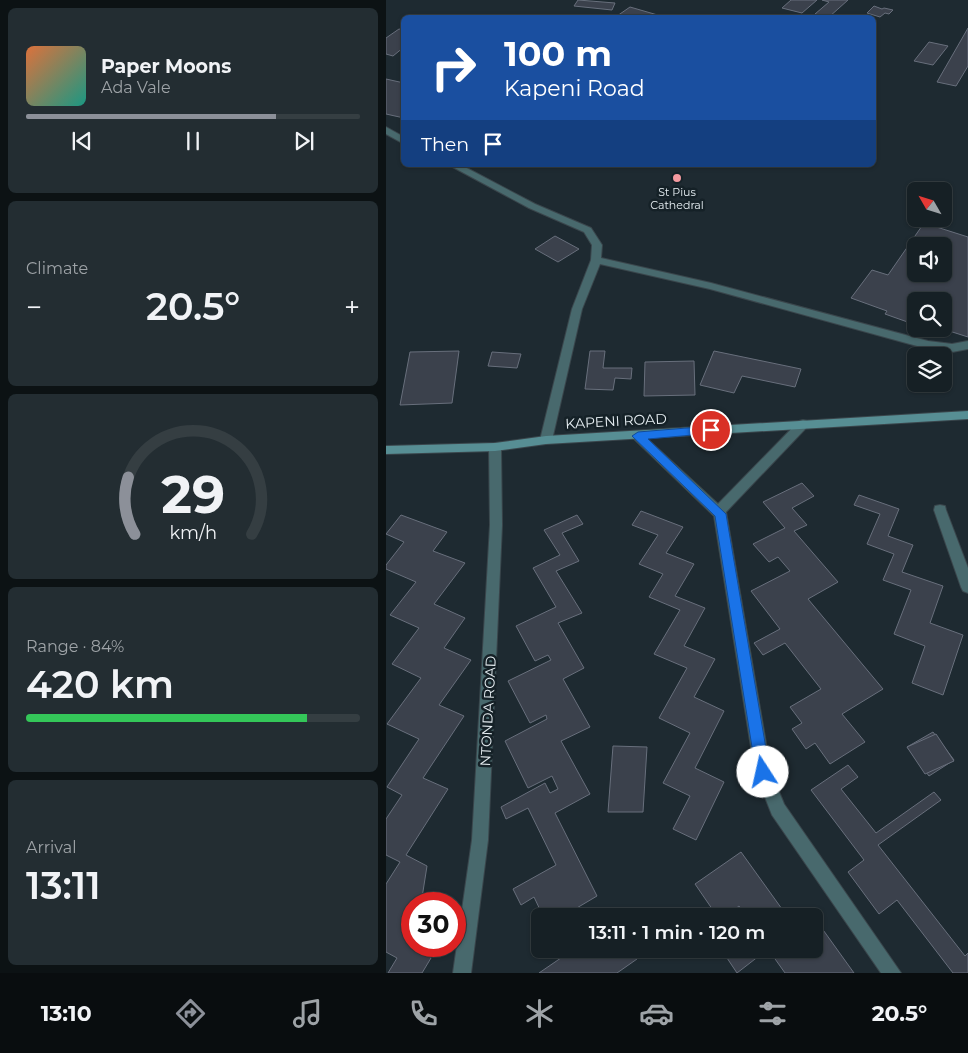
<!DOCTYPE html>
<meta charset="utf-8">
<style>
:root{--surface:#162025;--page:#232d32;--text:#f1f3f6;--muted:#9ea3a7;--line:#353e42;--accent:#8c9099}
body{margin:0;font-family:Montserrat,sans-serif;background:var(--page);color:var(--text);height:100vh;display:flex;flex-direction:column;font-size:19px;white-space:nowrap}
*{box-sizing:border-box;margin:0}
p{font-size:16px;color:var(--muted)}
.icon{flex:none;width:28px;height:28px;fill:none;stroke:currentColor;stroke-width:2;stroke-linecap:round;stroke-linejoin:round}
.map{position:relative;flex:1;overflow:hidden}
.sheet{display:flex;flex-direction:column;gap:8px;padding:8px;background:#0c1214;width:386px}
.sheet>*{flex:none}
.banner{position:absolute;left:15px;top:15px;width:475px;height:152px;border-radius:8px;box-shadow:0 1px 4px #0004,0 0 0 1px var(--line);background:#1a4fa0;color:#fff;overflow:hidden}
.needle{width:32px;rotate:309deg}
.buttons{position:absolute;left:521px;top:182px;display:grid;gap:10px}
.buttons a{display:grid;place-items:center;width:45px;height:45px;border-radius:8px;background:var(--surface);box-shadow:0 1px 4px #0004,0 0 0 1px var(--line);font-size:25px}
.speed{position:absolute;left:15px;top:892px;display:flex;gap:10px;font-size:25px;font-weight:700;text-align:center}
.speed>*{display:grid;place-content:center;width:65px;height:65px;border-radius:50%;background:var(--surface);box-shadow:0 1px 4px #0004,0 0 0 1px var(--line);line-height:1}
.speed .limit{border:8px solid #d22;background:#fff;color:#111}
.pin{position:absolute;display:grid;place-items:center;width:42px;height:42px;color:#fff;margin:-21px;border:2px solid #fff;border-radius:50%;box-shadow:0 1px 5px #0007}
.me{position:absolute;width:55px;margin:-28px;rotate:350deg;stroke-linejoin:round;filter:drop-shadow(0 0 4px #0008)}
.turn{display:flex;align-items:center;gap:18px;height:105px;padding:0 20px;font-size:22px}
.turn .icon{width:65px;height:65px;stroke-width:2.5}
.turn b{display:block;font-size:35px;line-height:42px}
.then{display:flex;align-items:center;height:48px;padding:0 20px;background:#0003;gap:10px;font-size:19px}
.big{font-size:38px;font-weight:600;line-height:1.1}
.sheet .tile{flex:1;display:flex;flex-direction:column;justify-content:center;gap:8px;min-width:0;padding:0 18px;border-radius:8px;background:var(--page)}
.sheet .dial{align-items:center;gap:0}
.dial svg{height:130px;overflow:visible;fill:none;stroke:var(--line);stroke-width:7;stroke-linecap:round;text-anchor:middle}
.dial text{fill:var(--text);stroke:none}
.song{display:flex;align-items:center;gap:15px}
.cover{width:60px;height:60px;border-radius:8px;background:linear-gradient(135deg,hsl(20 70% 55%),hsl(170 70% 35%))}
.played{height:5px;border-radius:2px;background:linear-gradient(90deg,var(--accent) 75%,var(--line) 75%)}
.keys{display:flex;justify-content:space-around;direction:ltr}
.heat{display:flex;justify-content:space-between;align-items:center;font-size:28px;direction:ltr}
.charge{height:8px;border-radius:4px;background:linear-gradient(90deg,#34c759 84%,var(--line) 0)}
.trip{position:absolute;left:145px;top:908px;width:292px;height:50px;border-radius:8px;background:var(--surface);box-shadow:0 1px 4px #0004,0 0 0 1px var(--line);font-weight:600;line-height:50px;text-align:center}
.dock{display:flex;height:80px;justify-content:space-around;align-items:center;background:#090d0f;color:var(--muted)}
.dock .icon{width:35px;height:35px}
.dock .current{color:var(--accent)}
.dock b{font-size:22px;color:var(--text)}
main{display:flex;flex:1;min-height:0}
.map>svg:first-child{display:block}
</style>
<main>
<section class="sheet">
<div class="tile">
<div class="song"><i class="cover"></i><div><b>Paper Moons</b><p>Ada Vale</p></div></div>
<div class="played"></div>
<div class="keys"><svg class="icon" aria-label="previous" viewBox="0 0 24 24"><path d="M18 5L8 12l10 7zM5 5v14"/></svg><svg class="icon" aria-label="pause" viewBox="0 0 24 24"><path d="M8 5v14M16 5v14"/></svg><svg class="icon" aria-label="next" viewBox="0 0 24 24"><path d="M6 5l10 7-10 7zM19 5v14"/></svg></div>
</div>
<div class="tile"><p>Climate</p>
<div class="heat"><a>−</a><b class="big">20.5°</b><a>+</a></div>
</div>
<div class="tile dial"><svg viewBox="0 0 100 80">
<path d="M14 69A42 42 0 1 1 86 69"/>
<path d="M14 69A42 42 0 0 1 10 34" stroke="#8c9099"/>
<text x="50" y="56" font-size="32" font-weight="700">29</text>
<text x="50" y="72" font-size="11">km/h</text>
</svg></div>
<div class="tile"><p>Range · 84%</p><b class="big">420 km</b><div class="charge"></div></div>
<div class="tile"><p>Arrival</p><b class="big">13:11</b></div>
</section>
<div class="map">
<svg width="582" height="973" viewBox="0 0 582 973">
<rect width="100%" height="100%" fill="#1e2a31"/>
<g fill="#3b414c" stroke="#686f7c" fill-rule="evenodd">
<polygon points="192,0 229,3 226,10 188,6"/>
<polygon points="405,0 431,0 416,13 396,8"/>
<polygon points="436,0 462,0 443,17 429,14 443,2"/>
<polygon points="488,6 496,9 498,8 507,10 503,14 499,13 494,17 481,13"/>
<polygon points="244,7 282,18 231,16"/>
<polygon points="582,28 582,66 570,86 551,82"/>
<polygon points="13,29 18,30 18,47 7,56 0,54 0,38"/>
<polygon points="543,42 562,46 547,65 528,61"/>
<polygon points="0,79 18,83 18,118 0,114"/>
<path d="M 538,223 L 582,237 L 582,337 L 557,329 L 558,301 L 530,301 L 530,325 L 499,314 L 501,311 L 465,298 L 486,270 L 502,275 ZM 530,246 L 558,246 L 558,274 L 530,274 Z"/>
<polygon points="169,236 193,249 172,262 149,249"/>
<polygon points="73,351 66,403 14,405 24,352"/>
<polygon points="204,351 219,351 217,368 246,368 245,379 229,378 227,390 199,389"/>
<polygon points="328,351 415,369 409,387 356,376 348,393 314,385"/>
<polygon points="106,352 135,354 131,368 102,366"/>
<polygon points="308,361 309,395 258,396 259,362"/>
<polygon points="416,483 428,496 406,508 421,525 408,531 452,582 422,599 497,689 456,714 479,742 444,764 429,743 420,749 406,729 416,723 404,707 435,689 399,643 377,655 368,643 394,629 365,591 404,571 392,557 383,562 367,544 399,528 377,502"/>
<polygon points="473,495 513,509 502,536 527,545 516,572 557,586 544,623 577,635 557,695 526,683 539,646 508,634 525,590 497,580 508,554 481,544 494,514 468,505"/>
<polygon points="255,511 297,527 280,553 308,564 289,596 319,608 298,646 329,659 308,697 338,711 309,768 338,782 310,840 287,829 304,796 277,783 304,733 273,718 301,668 268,654 294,610 263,597 277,574 253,564 272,535 246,525"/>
<polygon points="15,515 61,532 47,551 79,563 48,604 79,618 58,648 85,660 53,705 78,716 37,778 62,789 20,855 41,866 35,904 26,904 26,946 31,946 45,958 36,973 2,973 11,958 0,952 0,884 14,862 0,855 0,819 16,795 1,787 33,739 1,724 35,678 6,664 33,628 4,615 30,582 0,569 0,565 18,542 0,534"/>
<polygon points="191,515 197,524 176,533 193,561 170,571 196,613 172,623 198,668 177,679 204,727 175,741 204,794 169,813 211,896 184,912 186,916 157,916 148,897 135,905 127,889 170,865 142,808 120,819 115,807 159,783 164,793 172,789 166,776 142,788 119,741 161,719 160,715 144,723 122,681 165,660 162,655 149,661 130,626 170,607 147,568 174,555 158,530"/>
<polygon points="547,732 568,760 543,776 521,747"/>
<polygon points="550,734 568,761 539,774 521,747"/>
<polygon points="227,746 261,747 257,812 222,812"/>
<polygon points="462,765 472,777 455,789 490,833 548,792 555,800 492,845 579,956 582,953 582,973 567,973 511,900 493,914 462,872 478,860 425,790"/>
<polygon points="355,852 401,916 361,916 353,906 340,916 331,916 309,884"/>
<polygon points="435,927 468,973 399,973 382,949 351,973 335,949 429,949 429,932"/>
<polygon points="188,949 245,949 251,959 231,973 153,973"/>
</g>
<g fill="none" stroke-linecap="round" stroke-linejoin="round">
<defs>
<g id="service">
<polygon points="0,127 18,137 18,144 0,134"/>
<polygon points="63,165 75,165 149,204 205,228 216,245 215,258 325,283 542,341 566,344 582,341 582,349 566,352 542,349 324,289 214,264 196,309 166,440 164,443 156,443 154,440 186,309 205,260 206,245 198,232 143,208"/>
</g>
<g id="minor">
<polygon points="417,420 421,421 423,424 421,427 340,512 385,772 398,804 515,973 495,973 386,815 369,772 328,516 245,436 251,432 255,433 332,504 413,421"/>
<polygon points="109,443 115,447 116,525 102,840 85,973 67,973 86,840 104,525 103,447"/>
<polygon points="554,505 559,506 560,510 582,568 582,593 577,591 575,587 548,510 549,506"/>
</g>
<polygon id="secondary" points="582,411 582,419 160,444 109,451 0,454 0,446 109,443 160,436"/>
</defs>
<use href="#service" stroke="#3a464c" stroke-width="2"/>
<use href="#minor" stroke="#3a464c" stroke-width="2"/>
<use href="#secondary" stroke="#3a464c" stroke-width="2"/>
<use href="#service" fill="#48696d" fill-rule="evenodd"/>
<use href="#minor" fill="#48696d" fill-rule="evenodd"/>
<use href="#secondary" fill="#578e94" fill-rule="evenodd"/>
</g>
<polygon fill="#1a73e8" stroke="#114b97" points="325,426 331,430 329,433 262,439 340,514 384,772 382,777 377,779 372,777 370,772 329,516 246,436 252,432"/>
<circle fill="#f49aa0" stroke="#152127" stroke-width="2" cx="291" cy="178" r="5"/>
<g text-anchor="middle" stroke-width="5" stroke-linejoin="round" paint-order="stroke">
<g font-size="11" fill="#e7eff3" stroke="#152127">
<text x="291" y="196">St Pius<tspan x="291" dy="13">Cathedral</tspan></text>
</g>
<g font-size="14" fill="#e7eff3" stroke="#152127">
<text transform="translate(230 421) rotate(-3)" y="5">KAPENI ROAD</text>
<text transform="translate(102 711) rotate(-87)" y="5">NTONDA ROAD</text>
</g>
</g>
</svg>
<div class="buttons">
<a><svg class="needle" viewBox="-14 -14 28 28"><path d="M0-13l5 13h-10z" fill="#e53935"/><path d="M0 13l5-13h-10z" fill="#9ea3a7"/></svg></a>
<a><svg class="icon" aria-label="sound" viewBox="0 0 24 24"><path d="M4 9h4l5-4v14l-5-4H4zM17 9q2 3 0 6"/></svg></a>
<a><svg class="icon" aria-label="search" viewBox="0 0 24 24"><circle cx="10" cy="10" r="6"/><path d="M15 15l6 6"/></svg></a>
<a><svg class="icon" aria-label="layers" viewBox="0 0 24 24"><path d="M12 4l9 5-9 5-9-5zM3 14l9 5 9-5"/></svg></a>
</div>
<div class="speed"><div class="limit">30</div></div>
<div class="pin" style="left:325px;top:430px;background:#d93025"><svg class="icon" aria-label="arrive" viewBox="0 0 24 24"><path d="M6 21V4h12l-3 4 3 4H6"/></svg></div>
<svg class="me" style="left:377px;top:772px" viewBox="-20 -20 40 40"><circle r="19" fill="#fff"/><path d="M0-13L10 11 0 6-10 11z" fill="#1a73e8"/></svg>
<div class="trip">13:11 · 1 min · 120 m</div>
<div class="banner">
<div class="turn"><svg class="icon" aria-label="right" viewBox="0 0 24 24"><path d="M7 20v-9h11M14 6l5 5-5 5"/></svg><div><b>100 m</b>Kapeni Road</div></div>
<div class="then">Then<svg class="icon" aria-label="arrive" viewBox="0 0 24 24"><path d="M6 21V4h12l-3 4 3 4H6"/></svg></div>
</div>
</div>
</main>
<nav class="dock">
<b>13:10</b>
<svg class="icon current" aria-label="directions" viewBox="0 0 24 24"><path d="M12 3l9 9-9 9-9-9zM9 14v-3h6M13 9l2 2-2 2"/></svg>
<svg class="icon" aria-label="music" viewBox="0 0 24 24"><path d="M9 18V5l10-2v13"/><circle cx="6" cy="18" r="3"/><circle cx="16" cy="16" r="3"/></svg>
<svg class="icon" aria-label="phone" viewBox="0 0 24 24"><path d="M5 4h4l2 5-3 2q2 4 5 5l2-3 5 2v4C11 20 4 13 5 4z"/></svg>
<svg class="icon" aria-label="climate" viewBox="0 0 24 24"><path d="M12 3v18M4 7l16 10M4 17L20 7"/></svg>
<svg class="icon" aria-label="car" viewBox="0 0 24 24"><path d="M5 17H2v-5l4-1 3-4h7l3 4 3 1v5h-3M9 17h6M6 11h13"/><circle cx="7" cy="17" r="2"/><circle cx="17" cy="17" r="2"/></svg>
<svg class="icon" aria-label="filters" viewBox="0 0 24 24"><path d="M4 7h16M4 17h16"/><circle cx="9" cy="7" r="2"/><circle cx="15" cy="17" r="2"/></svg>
<b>20.5°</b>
</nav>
